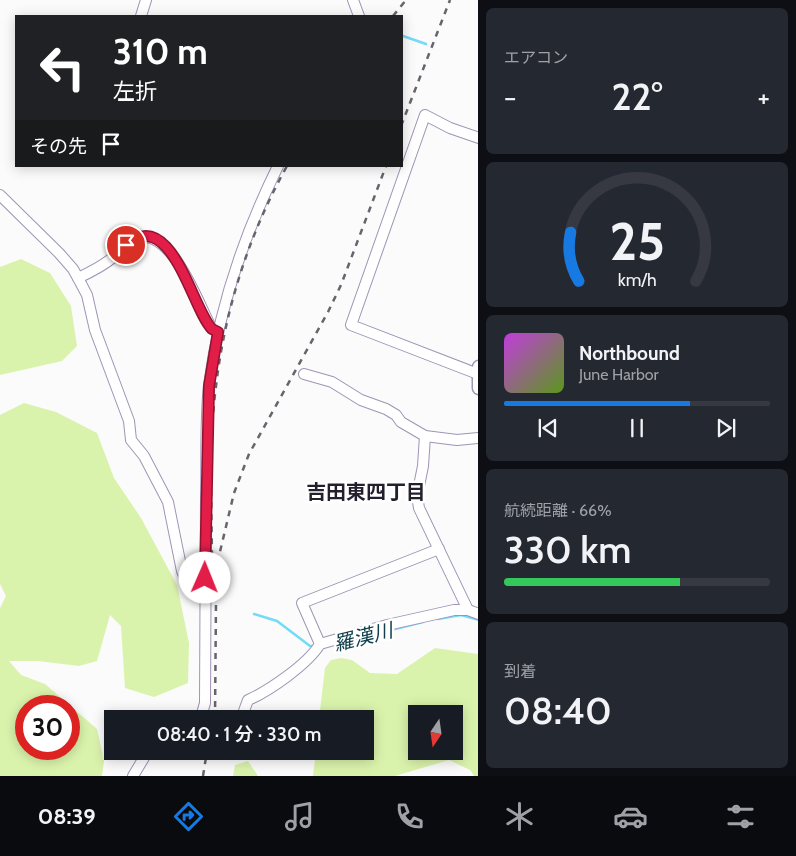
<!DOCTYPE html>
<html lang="ja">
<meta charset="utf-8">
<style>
:root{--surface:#171b24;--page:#242831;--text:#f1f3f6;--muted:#9ea1a6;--line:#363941;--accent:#1779e2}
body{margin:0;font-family:Cabin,"Noto Sans JP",sans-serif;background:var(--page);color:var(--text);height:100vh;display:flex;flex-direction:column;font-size:19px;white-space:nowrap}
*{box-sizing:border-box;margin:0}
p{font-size:16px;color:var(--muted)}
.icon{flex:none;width:28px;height:28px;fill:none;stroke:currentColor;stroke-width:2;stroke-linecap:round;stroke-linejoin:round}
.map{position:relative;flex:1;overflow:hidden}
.panel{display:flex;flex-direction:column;gap:8px;padding:8px;background:#0d0f14;width:318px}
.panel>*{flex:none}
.hud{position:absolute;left:15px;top:15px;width:388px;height:152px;border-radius:0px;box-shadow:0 2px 12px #0003;background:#202124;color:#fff;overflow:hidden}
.needle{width:32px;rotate:193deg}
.tools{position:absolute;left:408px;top:705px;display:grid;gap:10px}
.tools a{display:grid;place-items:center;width:55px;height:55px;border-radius:0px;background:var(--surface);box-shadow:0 2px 12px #0003;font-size:25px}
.speed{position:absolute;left:15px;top:695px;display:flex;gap:10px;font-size:25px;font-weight:700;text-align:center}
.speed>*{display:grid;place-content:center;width:65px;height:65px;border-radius:50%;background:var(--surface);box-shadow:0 2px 12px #0003;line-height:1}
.speed .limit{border:8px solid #d22;background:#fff;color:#111}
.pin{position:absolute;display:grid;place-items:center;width:42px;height:42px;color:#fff;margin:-21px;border:2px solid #fff;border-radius:50%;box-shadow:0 1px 5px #0007}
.me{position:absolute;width:55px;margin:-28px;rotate:1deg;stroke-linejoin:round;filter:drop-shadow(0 0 4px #0008)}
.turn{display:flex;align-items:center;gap:18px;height:105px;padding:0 15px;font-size:22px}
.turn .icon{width:65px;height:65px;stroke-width:2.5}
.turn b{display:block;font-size:35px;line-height:42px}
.then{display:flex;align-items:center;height:48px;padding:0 15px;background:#0003;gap:10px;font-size:19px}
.big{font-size:38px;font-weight:600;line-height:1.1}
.panel .card{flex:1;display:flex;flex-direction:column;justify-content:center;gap:8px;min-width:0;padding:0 18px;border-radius:8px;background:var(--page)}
.panel .dial{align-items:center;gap:0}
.dial svg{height:130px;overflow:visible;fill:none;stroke:var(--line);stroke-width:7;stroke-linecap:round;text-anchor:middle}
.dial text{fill:var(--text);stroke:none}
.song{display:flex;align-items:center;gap:15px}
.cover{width:60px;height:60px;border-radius:8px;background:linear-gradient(135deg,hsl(290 70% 55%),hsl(90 70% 35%))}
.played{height:5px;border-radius:2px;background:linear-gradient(90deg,var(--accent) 70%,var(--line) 70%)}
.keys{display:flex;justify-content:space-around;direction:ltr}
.heat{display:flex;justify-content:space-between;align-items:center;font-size:28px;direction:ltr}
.charge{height:8px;border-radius:4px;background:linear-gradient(90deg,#34c759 66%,var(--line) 0)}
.trip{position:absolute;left:104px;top:710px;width:270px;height:50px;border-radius:0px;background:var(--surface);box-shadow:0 2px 12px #0003;font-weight:600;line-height:50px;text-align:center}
.tab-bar{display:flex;height:80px;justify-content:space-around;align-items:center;background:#090b0e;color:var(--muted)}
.tab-bar .icon{width:35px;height:35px}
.tab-bar .on{color:var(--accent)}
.tab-bar b{font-size:22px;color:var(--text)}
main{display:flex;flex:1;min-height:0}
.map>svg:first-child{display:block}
</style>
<main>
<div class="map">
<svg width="479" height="776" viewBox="0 0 479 776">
<rect width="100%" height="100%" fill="#fbfbfb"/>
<g fill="#daf3ac" fill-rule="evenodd">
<polygon points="21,259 50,273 71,306 77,346 62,361 0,375 0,267"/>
<path d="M 24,403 L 56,412 L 97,433 L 114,478 L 141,518 L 177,585 L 189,643 L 188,683 L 154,697 L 125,688 L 121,626 L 110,615 L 97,661 L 79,666 L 38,661 L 9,661 L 21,675 L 45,684 L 97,729 L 104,761 L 102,776 L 0,776 L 0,608 L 6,596 L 0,584 L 0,415 ZM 69,706 L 69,749 L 26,749 L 26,706 Z"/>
<path d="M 435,648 L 478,654 L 478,776 L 474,776 L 470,770 L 449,760 L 395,776 L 313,776 L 316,751 L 365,751 L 365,719 L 319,719 L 325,668 L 331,660 L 341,658 L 352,660 L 370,673 L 397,674 ZM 416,714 L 454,714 L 454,751 L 416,751 Z"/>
<polygon points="248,761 258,776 233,776 235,765"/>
</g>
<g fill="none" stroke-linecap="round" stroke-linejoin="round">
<g stroke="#72dbf8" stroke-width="2.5">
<polyline points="403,36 426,44"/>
<polyline points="254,614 277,621 310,646 313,646"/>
<polyline points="438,619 461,615 479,620"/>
<polyline points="375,634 423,622"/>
</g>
<defs>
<g id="minor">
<polyline points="353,0 359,16"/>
<polyline points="141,16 146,0"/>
<polyline points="0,195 59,253 73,269 78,278 87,295 95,330 129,421 131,440 144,456 168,502 182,571 190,589 196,595 205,597"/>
<path d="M 78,278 C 91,272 104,265 115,256 C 122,251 127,242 135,239 C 171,223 199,306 212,329 L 218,332"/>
<polyline points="304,374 332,382 361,400 386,409 396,415 401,422 425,436 457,440 479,438"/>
<polyline points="478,374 351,325 425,115 450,128 479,138"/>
<polyline points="425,436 423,466 417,496 419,508 468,610"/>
<polyline points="320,644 302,603 439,549"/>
<polyline points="201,717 212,719"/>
<path d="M 199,719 L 201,717 L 205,703 C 205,635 206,567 206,499 C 207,461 205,422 209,385 C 219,308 244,235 278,166"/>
<path d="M 241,719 L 248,700 C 269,691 308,664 320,644 L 387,625 L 454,610 L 468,610 L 479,614"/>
<polyline points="133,776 148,751"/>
</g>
<polyline id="major" points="479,367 479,388"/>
</defs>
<use href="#minor" stroke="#9f94b5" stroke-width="12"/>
<use href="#major" stroke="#9f94b5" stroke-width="15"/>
<use href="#minor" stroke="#fff" stroke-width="10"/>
<use href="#major" stroke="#fff" stroke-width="12"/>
<g stroke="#67646d" stroke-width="2.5" stroke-dasharray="6 6" stroke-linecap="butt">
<polyline points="393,16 406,0"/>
<polyline points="401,126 450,0"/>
<path d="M 212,568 C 212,508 208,446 216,386 C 225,309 249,234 287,166"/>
<polyline points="215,719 216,602 218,560 234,493 249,454 328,312 341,285 386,166"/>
<polyline points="203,776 207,751"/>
</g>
</g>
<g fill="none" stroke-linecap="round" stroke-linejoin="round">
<defs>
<path id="route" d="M 126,245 C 172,206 192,309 212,329 C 214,330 216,331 218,332 L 209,386 L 205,578"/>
</defs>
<use href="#route" stroke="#92132f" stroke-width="12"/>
<use href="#route" stroke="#e11d48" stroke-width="9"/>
</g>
<g text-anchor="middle" stroke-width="5" stroke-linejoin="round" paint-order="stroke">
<g font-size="20" font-weight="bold" fill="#231f2c" stroke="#fff">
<text x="366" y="499">吉田東四丁目</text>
</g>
<g font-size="20" font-style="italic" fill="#10404c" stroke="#fff">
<text transform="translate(363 637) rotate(-14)" y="7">羅漢川</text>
</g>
</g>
</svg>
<div class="tools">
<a><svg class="needle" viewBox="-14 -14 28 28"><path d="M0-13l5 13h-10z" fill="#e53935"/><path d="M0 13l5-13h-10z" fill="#9ea1a6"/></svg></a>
</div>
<div class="speed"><div class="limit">30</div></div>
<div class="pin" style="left:126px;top:245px;background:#d93025"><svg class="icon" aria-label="arrive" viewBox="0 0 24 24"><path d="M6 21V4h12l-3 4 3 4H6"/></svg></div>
<svg class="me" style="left:205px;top:578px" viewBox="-20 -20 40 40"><circle r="19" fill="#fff"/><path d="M0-13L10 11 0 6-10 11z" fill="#e11d48"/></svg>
<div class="trip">08:40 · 1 分 · 330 m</div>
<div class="hud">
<div class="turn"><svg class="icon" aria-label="left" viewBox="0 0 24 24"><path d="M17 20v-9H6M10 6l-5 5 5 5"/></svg><div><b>310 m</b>左折</div></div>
<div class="then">その先<svg class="icon" aria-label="arrive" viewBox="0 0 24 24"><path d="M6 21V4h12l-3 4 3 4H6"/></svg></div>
</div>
</div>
<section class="panel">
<div class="card"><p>エアコン</p>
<div class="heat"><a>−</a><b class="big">22°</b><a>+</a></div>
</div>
<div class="card dial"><svg viewBox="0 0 100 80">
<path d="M14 69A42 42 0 1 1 86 69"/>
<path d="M14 69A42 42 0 0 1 9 39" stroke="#1779e2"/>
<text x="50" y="56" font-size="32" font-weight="700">25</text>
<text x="50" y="72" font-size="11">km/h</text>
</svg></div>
<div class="card">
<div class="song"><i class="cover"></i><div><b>Northbound</b><p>June Harbor</p></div></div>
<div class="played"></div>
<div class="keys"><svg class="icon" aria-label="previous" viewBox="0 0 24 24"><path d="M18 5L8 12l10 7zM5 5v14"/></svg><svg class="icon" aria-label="pause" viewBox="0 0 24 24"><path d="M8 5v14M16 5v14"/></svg><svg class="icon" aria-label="next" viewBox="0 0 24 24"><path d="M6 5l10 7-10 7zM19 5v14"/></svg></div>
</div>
<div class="card"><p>航続距離 · 66%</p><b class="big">330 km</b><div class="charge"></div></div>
<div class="card"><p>到着</p><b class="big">08:40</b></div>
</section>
</main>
<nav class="tab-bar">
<b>08:39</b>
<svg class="icon on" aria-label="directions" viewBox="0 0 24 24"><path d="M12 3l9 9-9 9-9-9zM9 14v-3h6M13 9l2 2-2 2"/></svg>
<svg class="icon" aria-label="music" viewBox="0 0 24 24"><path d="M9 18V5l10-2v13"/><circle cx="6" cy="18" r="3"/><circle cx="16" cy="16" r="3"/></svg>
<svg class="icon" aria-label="phone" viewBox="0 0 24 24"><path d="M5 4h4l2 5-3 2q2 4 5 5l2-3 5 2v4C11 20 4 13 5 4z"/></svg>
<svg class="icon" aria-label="climate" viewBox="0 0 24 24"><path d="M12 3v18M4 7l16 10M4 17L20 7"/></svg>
<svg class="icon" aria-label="car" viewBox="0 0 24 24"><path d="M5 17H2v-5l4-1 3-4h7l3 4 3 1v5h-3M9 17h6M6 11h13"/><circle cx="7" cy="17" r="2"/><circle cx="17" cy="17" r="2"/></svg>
<svg class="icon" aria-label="filters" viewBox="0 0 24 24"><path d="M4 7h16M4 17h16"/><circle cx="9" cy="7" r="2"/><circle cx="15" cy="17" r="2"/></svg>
</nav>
